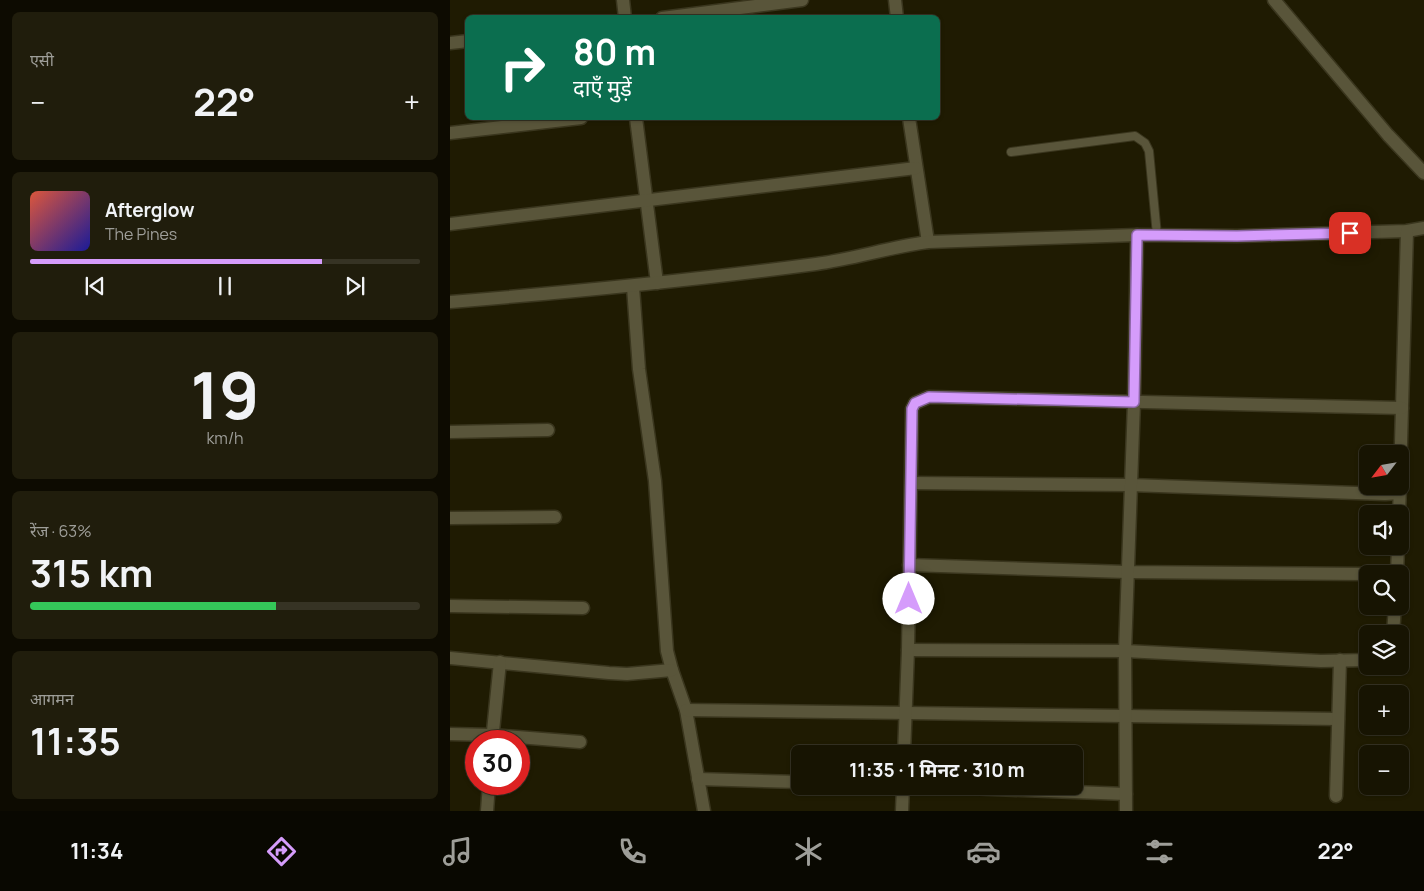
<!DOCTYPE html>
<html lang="hi">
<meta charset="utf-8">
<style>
:root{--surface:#171402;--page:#201d0c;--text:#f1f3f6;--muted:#9e9e99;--line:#363324;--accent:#d59cfb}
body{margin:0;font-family:Manrope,"Noto Sans Devanagari",sans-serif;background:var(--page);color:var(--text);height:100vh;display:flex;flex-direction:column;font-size:19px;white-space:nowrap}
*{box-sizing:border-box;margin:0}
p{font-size:16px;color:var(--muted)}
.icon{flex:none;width:28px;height:28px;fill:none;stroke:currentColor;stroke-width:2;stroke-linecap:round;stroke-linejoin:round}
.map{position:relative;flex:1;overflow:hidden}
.drawer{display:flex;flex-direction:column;gap:12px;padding:12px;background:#0d0b01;width:450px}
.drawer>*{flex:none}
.top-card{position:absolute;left:15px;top:15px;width:475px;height:105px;border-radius:8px;box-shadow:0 1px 4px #0004,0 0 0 1px var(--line);background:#0b6e4f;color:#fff;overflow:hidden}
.needle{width:32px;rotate:239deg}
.fabs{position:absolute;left:909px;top:445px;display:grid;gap:10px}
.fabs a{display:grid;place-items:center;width:50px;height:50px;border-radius:8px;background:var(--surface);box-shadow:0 1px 4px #0004,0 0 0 1px var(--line);font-size:25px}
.speed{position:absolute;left:15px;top:730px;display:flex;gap:10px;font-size:25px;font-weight:700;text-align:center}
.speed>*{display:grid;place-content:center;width:65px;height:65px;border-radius:50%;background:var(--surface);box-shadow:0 1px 4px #0004,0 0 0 1px var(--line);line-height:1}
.speed .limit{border:8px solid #d22;background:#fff;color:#111}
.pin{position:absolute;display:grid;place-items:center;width:42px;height:42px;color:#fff;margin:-21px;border-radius:10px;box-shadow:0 2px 8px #0006}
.me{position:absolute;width:55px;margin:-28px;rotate:0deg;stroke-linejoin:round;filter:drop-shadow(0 0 4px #0008)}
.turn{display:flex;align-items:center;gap:18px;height:105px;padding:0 25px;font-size:22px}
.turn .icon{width:65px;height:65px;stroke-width:2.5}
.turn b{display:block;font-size:35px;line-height:42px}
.big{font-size:38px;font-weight:700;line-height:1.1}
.drawer .widget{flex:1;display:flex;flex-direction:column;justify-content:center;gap:8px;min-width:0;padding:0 18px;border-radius:8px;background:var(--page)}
.drawer .dial{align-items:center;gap:0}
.dial b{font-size:65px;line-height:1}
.song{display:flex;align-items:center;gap:15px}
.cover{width:60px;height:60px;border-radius:8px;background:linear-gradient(135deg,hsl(10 70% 55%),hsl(240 70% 35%))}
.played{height:5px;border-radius:2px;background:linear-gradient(90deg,var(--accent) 75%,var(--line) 75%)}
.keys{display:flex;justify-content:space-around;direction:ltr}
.heat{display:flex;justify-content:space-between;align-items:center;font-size:28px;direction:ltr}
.charge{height:8px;border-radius:4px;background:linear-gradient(90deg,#34c759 63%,var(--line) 0)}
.trip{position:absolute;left:341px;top:745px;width:292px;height:50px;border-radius:8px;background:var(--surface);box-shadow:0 1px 4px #0004,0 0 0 1px var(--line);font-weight:700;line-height:50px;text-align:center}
.dock{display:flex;height:80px;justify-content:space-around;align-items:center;background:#090801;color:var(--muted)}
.dock .icon{width:35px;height:35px}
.dock .current{color:var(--accent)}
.dock b{font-size:22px;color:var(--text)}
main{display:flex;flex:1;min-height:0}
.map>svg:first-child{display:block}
</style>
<main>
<section class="drawer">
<div class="widget"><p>एसी</p>
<div class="heat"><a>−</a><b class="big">22°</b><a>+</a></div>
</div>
<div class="widget">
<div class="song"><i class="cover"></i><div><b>Afterglow</b><p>The Pines</p></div></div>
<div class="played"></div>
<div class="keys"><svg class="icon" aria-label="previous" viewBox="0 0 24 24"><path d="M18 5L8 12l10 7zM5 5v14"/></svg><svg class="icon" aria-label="pause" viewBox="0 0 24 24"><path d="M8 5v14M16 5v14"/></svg><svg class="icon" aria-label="next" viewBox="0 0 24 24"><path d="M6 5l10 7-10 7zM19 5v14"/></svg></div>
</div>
<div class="widget dial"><b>19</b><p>km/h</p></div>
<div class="widget"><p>रेंज · 63%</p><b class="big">315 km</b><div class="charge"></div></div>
<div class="widget"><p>आगमन</p><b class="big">11:35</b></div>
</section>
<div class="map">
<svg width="974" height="811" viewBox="0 0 974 811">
<rect width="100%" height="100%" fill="#1f1b02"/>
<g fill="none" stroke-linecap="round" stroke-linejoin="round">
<defs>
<polyline id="service" points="561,152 685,136 695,143 699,151 707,235"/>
<g id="minor">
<polyline points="173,0 175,18"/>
<polyline points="445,0 447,18"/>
<polyline points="824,0 938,135 974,173"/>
<polyline points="212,18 352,0"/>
<polyline points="0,43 18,41"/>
<polyline points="186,118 207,283"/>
<polyline points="459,118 478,242"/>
<polyline points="0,133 131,118"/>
<polyline points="0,224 466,168"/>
<polyline points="183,287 189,369 205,481 217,651 222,670 236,710 254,811"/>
<path d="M 0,302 C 122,292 245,280 366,264 C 404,259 440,247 478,242 L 687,235 L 787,236 L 957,231 L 974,228"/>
<polyline points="0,432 98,430"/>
<polyline points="950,478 957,231"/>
<polyline points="462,483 680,485 935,494 949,493"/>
<polyline points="949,514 950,486"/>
<polyline points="0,518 105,517"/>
<polyline points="459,565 677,572 918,574"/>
<polyline points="947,574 948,546"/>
<polyline points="0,606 133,608"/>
<polyline points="943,634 945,606"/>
<polyline points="458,650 675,651 871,661 918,660"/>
<polyline points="0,658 159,673 177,674 222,670"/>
<polyline points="236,710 888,719"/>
<polyline points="0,734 42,735 130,742"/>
<polyline points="42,741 50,662"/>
<polyline points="454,754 458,650 462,409 465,403 479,397 952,408"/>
<polyline points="248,779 350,782"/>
<polyline points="465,786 676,794"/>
<polyline points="886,796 890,660"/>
<polyline points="37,811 39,784"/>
<polyline points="452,811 453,786"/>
<polyline points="676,811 675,651 684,402 687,235"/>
</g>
</defs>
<use href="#service" stroke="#3a361e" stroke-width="10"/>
<use href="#minor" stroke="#3a361e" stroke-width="15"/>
<use href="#service" stroke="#59553a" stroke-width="8"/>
<use href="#minor" stroke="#59553a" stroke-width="12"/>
</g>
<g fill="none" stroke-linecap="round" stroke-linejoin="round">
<defs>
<polyline id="route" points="459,599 462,409 465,403 479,397 684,402 687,235 787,236 900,233"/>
</defs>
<use href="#route" stroke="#8a65a3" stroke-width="12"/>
<use href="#route" stroke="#d59cfb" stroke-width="9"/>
</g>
</svg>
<div class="fabs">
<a><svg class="needle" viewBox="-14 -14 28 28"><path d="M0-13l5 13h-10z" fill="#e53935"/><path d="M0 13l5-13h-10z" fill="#9e9e99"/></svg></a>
<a><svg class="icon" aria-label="sound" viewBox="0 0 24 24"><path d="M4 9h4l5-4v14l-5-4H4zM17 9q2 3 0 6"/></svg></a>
<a><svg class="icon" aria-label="search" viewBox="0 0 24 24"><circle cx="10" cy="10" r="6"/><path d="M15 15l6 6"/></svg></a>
<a><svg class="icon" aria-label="layers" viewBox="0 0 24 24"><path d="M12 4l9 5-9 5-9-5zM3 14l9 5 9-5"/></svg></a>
<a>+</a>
<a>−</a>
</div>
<div class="speed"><div class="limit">30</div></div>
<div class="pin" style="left:900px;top:233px;background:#d93025"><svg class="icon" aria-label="arrive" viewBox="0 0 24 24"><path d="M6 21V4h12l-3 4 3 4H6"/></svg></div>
<svg class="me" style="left:459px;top:599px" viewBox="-20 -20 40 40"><circle r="19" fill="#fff"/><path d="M0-13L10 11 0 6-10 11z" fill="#d59cfb"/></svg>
<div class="trip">11:35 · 1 मिनट · 310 m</div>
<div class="top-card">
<div class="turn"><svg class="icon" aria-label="right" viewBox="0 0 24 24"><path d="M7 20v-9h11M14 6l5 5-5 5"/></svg><div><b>80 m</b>दाएँ मुड़ें</div></div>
</div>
</div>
</main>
<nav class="dock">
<b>11:34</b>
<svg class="icon current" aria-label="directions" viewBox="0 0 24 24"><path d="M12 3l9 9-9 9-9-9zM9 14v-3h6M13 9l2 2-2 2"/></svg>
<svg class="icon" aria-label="music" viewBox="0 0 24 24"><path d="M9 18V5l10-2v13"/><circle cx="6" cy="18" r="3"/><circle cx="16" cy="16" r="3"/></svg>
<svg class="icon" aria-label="phone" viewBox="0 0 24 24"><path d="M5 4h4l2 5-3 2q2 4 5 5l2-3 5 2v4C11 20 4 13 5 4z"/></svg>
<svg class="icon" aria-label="climate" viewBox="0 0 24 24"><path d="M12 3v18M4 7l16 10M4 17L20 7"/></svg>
<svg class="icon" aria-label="car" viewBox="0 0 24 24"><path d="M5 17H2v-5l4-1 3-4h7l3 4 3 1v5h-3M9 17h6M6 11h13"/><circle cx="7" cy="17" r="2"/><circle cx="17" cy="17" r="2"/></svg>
<svg class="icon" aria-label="filters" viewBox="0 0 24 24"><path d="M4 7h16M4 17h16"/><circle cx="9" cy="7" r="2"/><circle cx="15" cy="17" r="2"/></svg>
<b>22°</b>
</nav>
